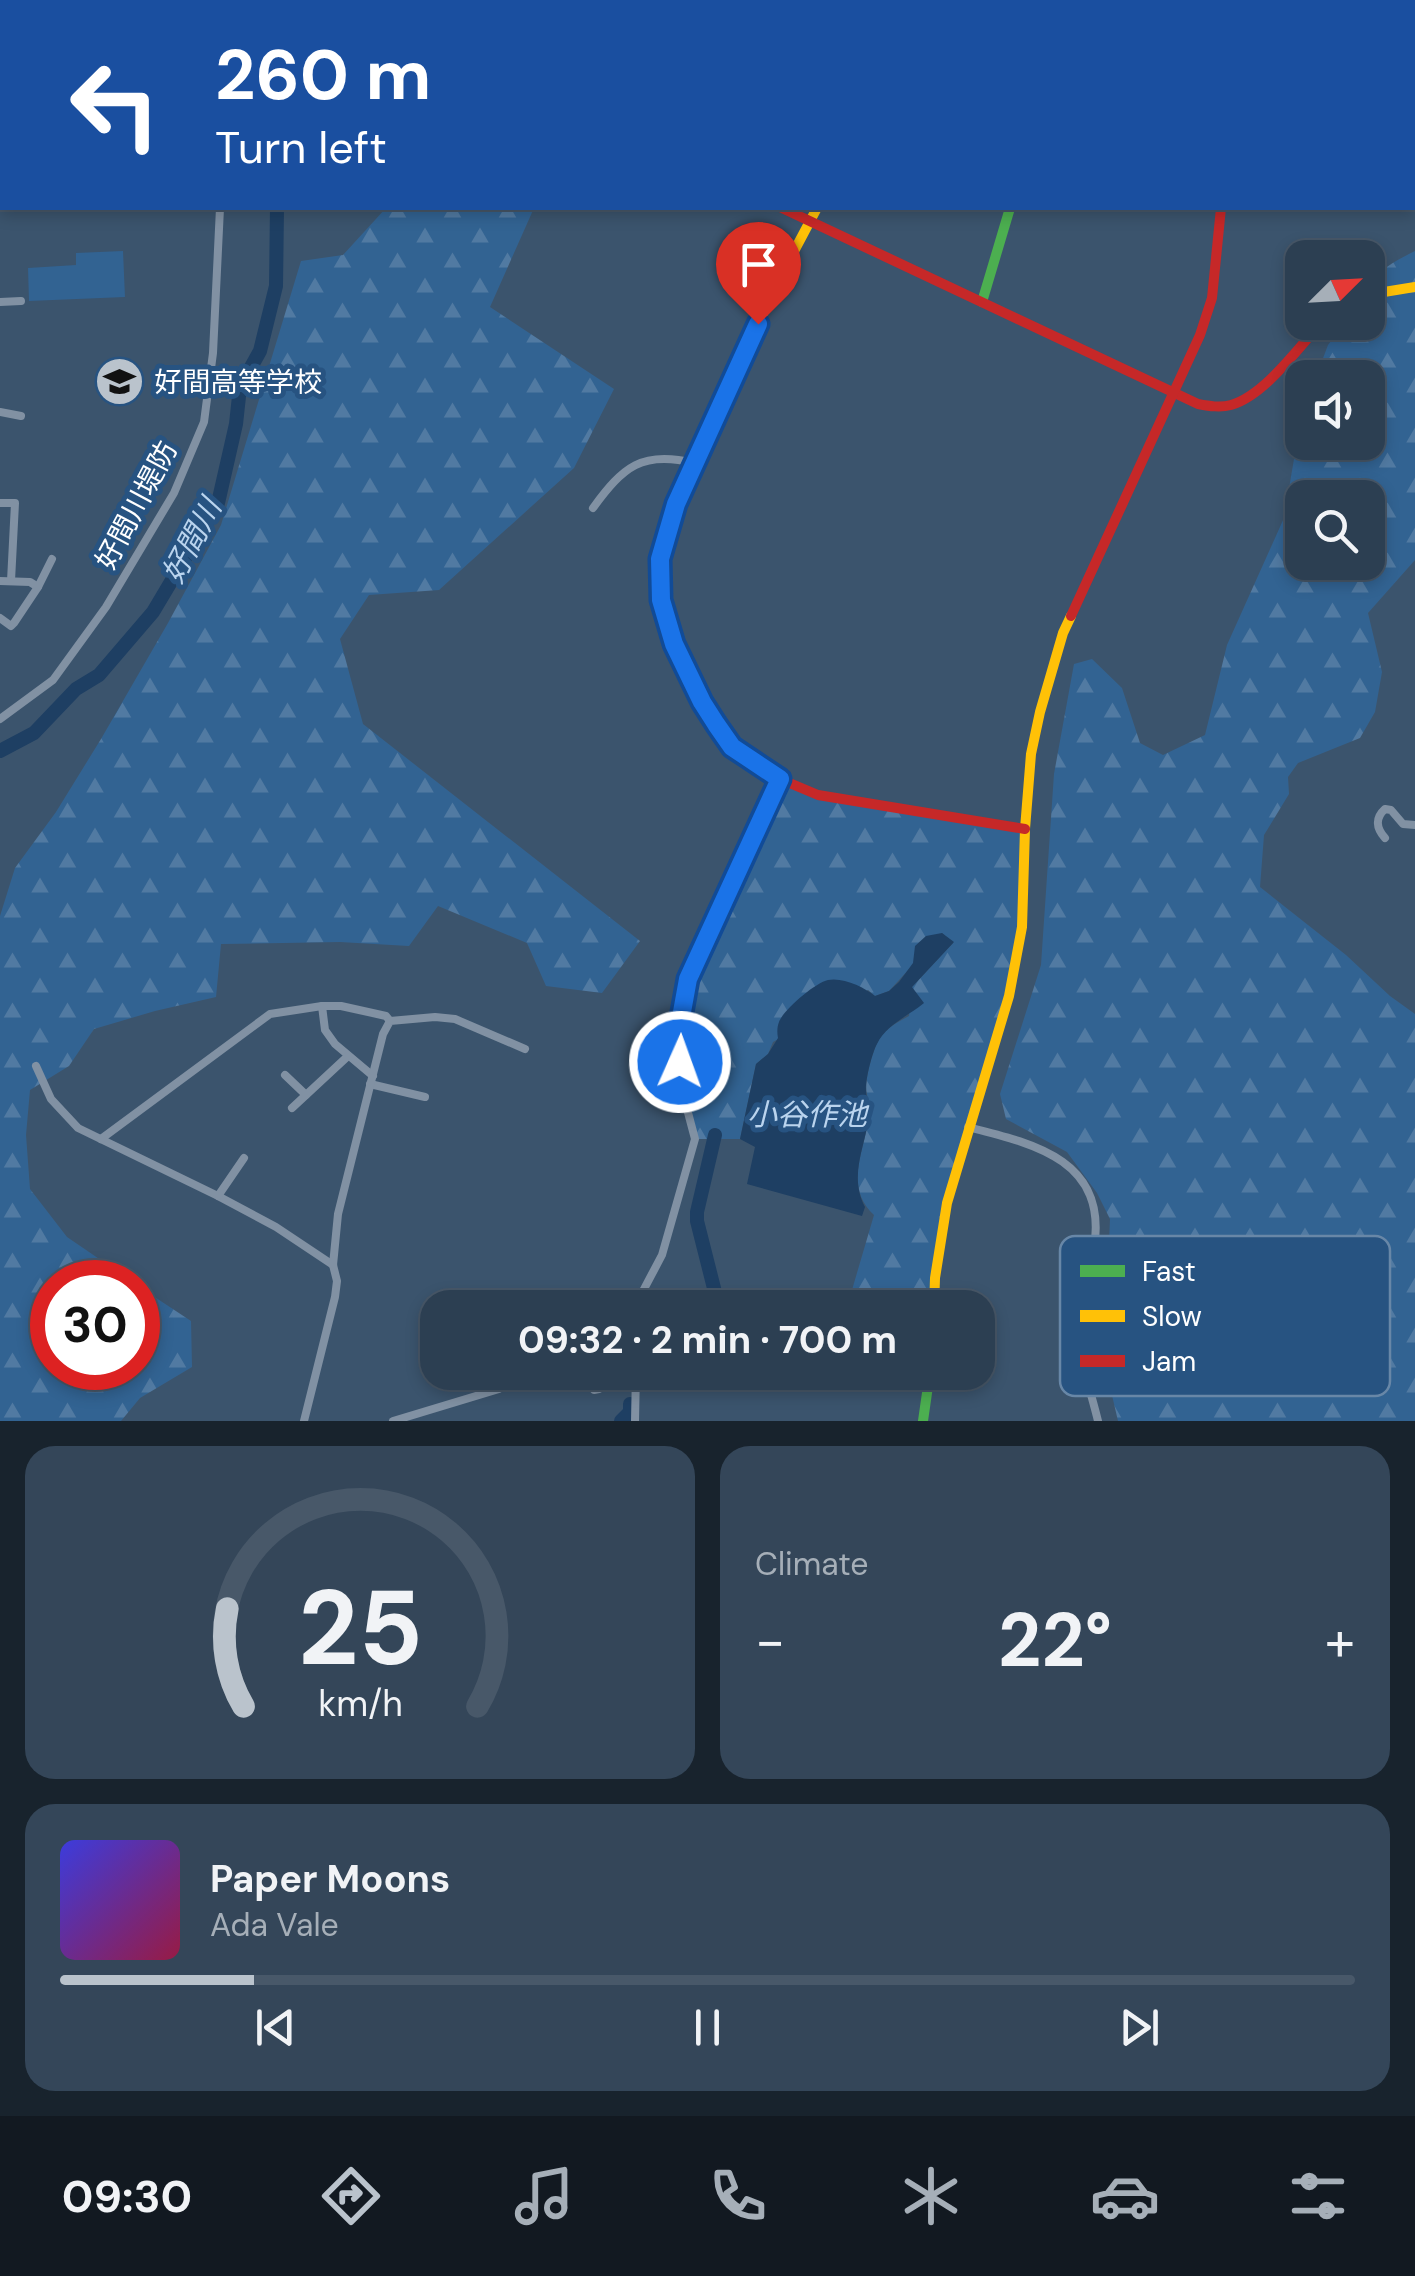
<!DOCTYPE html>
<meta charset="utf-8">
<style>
:root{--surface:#2c3f52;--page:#344659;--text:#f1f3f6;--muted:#a6afb8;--line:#485869;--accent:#bac3cc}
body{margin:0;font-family:"DM Sans","Noto Sans JP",sans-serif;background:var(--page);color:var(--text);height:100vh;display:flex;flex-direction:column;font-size:38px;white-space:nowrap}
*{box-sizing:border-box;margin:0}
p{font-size:32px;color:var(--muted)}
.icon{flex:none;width:55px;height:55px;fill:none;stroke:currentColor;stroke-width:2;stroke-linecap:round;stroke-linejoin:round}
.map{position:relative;height:1421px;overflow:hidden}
.sheet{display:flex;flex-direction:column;gap:25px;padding:25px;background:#18232d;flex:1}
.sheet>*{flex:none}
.top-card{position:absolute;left:0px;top:0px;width:1415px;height:210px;box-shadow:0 5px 15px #0003,0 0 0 2px var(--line);background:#1a4fa0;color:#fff;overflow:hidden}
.needle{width:65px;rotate:66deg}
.buttons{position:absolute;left:1285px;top:240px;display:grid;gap:20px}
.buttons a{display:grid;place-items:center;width:100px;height:100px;border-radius:20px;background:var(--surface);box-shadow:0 5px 15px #0003,0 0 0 2px var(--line);font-size:50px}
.speed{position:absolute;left:30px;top:1260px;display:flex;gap:20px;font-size:50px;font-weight:700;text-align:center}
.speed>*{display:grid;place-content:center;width:130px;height:130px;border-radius:50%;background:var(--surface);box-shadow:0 5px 15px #0003,0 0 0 2px var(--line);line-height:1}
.speed .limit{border:15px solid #d22;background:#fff;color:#111}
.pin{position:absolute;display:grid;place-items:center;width:85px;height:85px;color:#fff;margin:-102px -42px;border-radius:50% 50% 50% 0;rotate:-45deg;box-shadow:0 0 10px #0007}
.pin .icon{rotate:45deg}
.me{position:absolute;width:110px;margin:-55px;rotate:2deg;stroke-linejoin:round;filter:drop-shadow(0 0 8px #0008)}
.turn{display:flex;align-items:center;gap:35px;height:210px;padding:0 50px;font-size:45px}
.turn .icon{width:130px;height:130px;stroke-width:2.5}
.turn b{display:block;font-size:70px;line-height:85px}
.big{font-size:75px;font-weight:700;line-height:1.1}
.sheet .widget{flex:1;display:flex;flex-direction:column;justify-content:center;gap:15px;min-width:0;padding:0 35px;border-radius:30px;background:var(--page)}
.sheet .dial{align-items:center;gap:0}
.dial svg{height:260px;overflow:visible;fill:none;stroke:var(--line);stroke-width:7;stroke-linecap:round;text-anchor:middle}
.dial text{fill:var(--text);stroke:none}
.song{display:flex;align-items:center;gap:30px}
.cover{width:120px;height:120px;border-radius:15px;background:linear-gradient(135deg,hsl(240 70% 55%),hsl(340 70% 35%))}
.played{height:10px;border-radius:5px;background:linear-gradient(90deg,var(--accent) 15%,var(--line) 15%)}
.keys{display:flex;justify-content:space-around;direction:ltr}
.heat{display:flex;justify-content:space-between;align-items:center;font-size:55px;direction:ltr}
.sheet .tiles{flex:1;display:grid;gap:25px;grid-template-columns:1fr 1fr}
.widget:last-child{grid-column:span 2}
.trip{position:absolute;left:420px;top:1290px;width:575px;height:100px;border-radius:30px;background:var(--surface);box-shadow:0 5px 15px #0003,0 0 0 2px var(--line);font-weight:700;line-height:100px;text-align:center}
.tabs{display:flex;height:160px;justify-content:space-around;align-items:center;background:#121921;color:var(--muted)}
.tabs .icon{width:70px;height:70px}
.tabs .on{color:var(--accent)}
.tabs b{font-size:45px;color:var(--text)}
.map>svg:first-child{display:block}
</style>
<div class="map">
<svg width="1415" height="1421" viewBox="0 0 1415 1421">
<defs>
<pattern id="forest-firs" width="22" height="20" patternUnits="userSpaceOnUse" patternTransform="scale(2.5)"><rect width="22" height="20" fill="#326392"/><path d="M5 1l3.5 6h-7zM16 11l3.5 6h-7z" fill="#517aa2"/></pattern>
</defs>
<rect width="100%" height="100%" fill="#3b546d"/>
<g fill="url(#forest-firs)" fill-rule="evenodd">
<polygon points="386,208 534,208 490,307 614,389 574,468 439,590 369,595 340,639 363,724 640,941 602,993 546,986 527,943 438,906 409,946 340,942 221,944 216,997 155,1011 94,1029 69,1066 30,1090 26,1135 30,1189 67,1237 133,1282 52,1282 52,1368 138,1368 138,1286 191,1321 192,1367 140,1398 121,1421 0,1421 0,916 15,868 56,812 101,739 168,623 221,525 301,261 343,255"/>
<path d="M 1415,251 L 1415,560 L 1368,613 L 1382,672 L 1375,712 L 1360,738 L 1298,763 L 1288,777 L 1289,794 L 1264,835 L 1260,887 L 1346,955 L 1390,996 L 1415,1014 L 1415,1421 L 1118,1421 L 1092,1309 L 1108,1268 L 1110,1219 L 1097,1193 L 1067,1152 L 1006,1119 L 1000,1094 L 1041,965 L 1054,774 L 1074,664 L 1092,659 L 1122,688 L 1140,743 L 1163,755 L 1205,735 L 1227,645 L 1284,518 L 1302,412 L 1302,442 L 1368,442 L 1368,378 L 1316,377 L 1328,345 L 1345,323 L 1368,322 C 1368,278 1375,271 1415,251 ZM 1302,498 L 1368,498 L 1368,562 L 1302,562 Z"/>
<path d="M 780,779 L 818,795 L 1025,829 L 1022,927 L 1009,996 L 947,1203 L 934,1307 L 847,1307 L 874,1215 C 844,1188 864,1151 869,1118 C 870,1108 868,1103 867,1094 C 864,1083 871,1059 875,1048 C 881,1031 894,1024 909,1016 L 912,987 L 953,943 L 942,933 L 889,991 L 875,996 L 868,990 L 773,1042 L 768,1054 L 756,1064 L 740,1139 L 695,1139 L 682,1090 L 678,1034 L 688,979 Z"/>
</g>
<polygon fill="#326392" points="123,251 125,297 29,301 28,268 76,265 76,253"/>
<path fill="#1e3f63" d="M 942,933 L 954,942 L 912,987 L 924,1003 C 908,1016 886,1025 877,1044 C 872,1053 865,1081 866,1091 C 866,1099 870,1105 869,1114 C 866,1146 848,1175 865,1207 L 862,1216 L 747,1184 L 755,1147 L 740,1139 L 756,1064 L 768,1054 L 778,1038 C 777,1033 777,1027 779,1022 C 784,1009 815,983 828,980 C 843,977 864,987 875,996 L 889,991 L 899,982 L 913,963 L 915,946 L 926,936 Z"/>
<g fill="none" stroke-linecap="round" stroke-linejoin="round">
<g stroke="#1e3f63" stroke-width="14">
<polyline points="194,0 197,2"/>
<polyline points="0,751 34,733 76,689 99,675 153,612 218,503 236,424 240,387 260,351 276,286 277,208"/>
<polyline points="715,1135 697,1212 697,1221 719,1308"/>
<polyline points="645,1376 647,1372"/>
<polyline points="621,1421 630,1412 630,1404"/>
</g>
<g stroke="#8191a3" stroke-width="8">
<polyline points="152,0 155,2"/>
<polyline points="232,0 234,2"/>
<polyline points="0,73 2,73"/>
<polyline points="0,190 2,190"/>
<polyline points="0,302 21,301"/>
<polyline points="0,412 21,416"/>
<polyline points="0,503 15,503 11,581"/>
<path d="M 593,508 C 623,467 642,450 694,463"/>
<polyline points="0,581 30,582 38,587"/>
<polyline points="0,618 11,626 14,623 38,587 52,559"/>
<polyline points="0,719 53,680 106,607 174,493 204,422 213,353 220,208"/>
<path d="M 1385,838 C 1376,828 1375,818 1385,809 L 1391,810 L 1403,824 L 1415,825"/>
<polyline points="322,1006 325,1030 335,1044 373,1076"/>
<polyline points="36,1066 51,1099 78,1128 218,1196 276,1227 333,1265"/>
<polyline points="285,1075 306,1095"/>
<polyline points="370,1084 425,1097"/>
<polyline points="292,1108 348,1056"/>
<path d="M 968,1127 C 1036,1144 1108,1161 1094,1248 C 1089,1278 1077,1308 1079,1339 C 1081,1364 1092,1396 1098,1421"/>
<polyline points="101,1139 270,1014 322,1006 341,1006 386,1016 390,1021"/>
<polyline points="218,1196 244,1158"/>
<polyline points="634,1308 662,1255 695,1139 682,1090 678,1034 688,979 780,779"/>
<polyline points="582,1372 594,1390 599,1389 612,1372"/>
<polyline points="304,1421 335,1297 337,1281 333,1265 338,1214 383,1034 390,1021 435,1017 455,1019 525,1049"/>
<polyline points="393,1421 499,1389 520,1372"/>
<polyline points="635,1421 636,1372"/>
</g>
<g stroke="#4caf50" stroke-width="10">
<polyline points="982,302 1010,208"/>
<polyline points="923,1421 930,1372"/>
</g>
<g stroke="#ffc107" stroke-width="10">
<polyline points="609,0 611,2"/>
<polyline points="815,0 816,2"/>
<polyline points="999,0 1000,2"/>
<polyline points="1185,0 1185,2"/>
<polyline points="1368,298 1384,292 1415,287"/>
<polyline points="661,596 660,559 676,504 774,289 817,208"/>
<polyline points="934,1308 935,1278 947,1203 1009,996 1022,927 1025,829 1031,754 1040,712 1063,633 1071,616"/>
</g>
<g stroke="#c62828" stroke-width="10">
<polyline points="858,0 858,2"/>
<path d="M 782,208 L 1198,404 C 1209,406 1220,408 1231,405 C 1265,395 1298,348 1322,322"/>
<polyline points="661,596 674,644 701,702 732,747 780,779 818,795 1025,829"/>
<polyline points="1071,616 1200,335 1212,298 1221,208"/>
</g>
</g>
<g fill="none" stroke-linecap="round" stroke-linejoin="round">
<defs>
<polyline id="route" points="680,1062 678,1034 688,979 780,779 732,747 716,724 702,702 674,644 661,600 660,559 676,504 758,324"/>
</defs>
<use href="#route" stroke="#114b97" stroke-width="25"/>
<use href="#route" stroke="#1a73e8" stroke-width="18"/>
</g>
<defs>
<symbol id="school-disc" viewBox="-11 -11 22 22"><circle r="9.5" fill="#bac3cc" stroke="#275381"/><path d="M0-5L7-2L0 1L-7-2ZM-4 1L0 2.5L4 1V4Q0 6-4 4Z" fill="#111"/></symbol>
</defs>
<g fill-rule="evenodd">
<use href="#school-disc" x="92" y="354" width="55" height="55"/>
</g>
<g text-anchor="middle" stroke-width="10" stroke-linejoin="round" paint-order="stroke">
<g font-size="28" fill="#fff" stroke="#275381" text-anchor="start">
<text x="154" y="392">好間高等学校</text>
</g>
<g font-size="28" fill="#fff" stroke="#275381">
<text transform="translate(136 505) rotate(-62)" y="10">好間川堤防</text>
</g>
<g font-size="30" font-style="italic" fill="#bad4ee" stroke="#275381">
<text transform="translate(192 541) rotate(-62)" y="10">好間川</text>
<text x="807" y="1125">小谷作池</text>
</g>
</g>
<rect x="1060" y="1236" width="330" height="160" rx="15" fill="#275381" stroke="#6887a7" stroke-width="2.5"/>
<rect x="1080" y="1265" width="45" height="12" fill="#4caf50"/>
<rect x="1080" y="1310" width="45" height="12" fill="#ffc107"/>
<rect x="1080" y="1355" width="45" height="12" fill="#c62828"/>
<g font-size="28" fill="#fff">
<text x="1142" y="1281">Fast</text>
<text x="1142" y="1326">Slow</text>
<text x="1142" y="1371">Jam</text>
</g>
</svg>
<div class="buttons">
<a><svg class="needle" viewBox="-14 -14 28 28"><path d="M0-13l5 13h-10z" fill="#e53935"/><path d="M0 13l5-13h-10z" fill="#a6afb8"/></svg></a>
<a><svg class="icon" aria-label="sound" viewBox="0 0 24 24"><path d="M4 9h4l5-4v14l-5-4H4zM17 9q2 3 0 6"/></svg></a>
<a><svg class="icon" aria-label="search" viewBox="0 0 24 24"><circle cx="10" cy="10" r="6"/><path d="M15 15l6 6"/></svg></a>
</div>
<div class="speed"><div class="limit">30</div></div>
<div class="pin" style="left:758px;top:324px;background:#d93025"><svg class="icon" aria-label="arrive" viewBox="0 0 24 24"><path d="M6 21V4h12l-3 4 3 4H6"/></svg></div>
<svg class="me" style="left:680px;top:1062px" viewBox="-20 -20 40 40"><circle r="17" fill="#1a73e8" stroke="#fff" stroke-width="3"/><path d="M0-11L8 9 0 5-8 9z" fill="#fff"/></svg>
<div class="trip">09:32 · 2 min · 700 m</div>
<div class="top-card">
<div class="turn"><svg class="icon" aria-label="left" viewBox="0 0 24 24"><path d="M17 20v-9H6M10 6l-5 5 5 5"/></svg><div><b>260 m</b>Turn left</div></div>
</div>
</div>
<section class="sheet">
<div class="tiles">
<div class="widget dial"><svg viewBox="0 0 100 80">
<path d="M14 69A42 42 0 1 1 86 69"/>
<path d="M14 69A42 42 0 0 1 9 39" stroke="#bac3cc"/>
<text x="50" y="56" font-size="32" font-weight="700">25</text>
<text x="50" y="72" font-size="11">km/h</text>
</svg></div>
<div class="widget"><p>Climate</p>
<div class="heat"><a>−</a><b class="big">22°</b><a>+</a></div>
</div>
<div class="widget">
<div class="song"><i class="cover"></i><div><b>Paper Moons</b><p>Ada Vale</p></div></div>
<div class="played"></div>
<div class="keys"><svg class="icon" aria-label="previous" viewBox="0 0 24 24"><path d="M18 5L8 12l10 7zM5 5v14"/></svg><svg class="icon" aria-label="pause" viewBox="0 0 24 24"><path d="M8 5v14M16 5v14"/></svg><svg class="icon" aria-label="next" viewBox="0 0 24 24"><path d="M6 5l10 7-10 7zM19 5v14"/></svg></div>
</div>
</div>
</section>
<nav class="tabs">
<b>09:30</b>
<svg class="icon on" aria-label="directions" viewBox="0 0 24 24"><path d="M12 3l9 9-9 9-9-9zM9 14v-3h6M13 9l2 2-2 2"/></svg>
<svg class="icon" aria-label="music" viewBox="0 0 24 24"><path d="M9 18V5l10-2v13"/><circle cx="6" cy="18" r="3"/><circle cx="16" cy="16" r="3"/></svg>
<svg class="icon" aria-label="phone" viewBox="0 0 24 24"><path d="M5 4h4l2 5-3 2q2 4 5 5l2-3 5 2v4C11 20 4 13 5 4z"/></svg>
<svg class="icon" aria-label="climate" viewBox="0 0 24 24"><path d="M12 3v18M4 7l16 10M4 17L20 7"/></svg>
<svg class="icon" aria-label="car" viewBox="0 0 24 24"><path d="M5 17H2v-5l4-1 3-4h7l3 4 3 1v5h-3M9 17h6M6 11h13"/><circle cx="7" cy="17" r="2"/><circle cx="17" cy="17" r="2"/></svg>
<svg class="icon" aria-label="filters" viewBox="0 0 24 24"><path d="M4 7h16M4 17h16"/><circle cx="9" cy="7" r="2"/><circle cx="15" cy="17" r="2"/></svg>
</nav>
